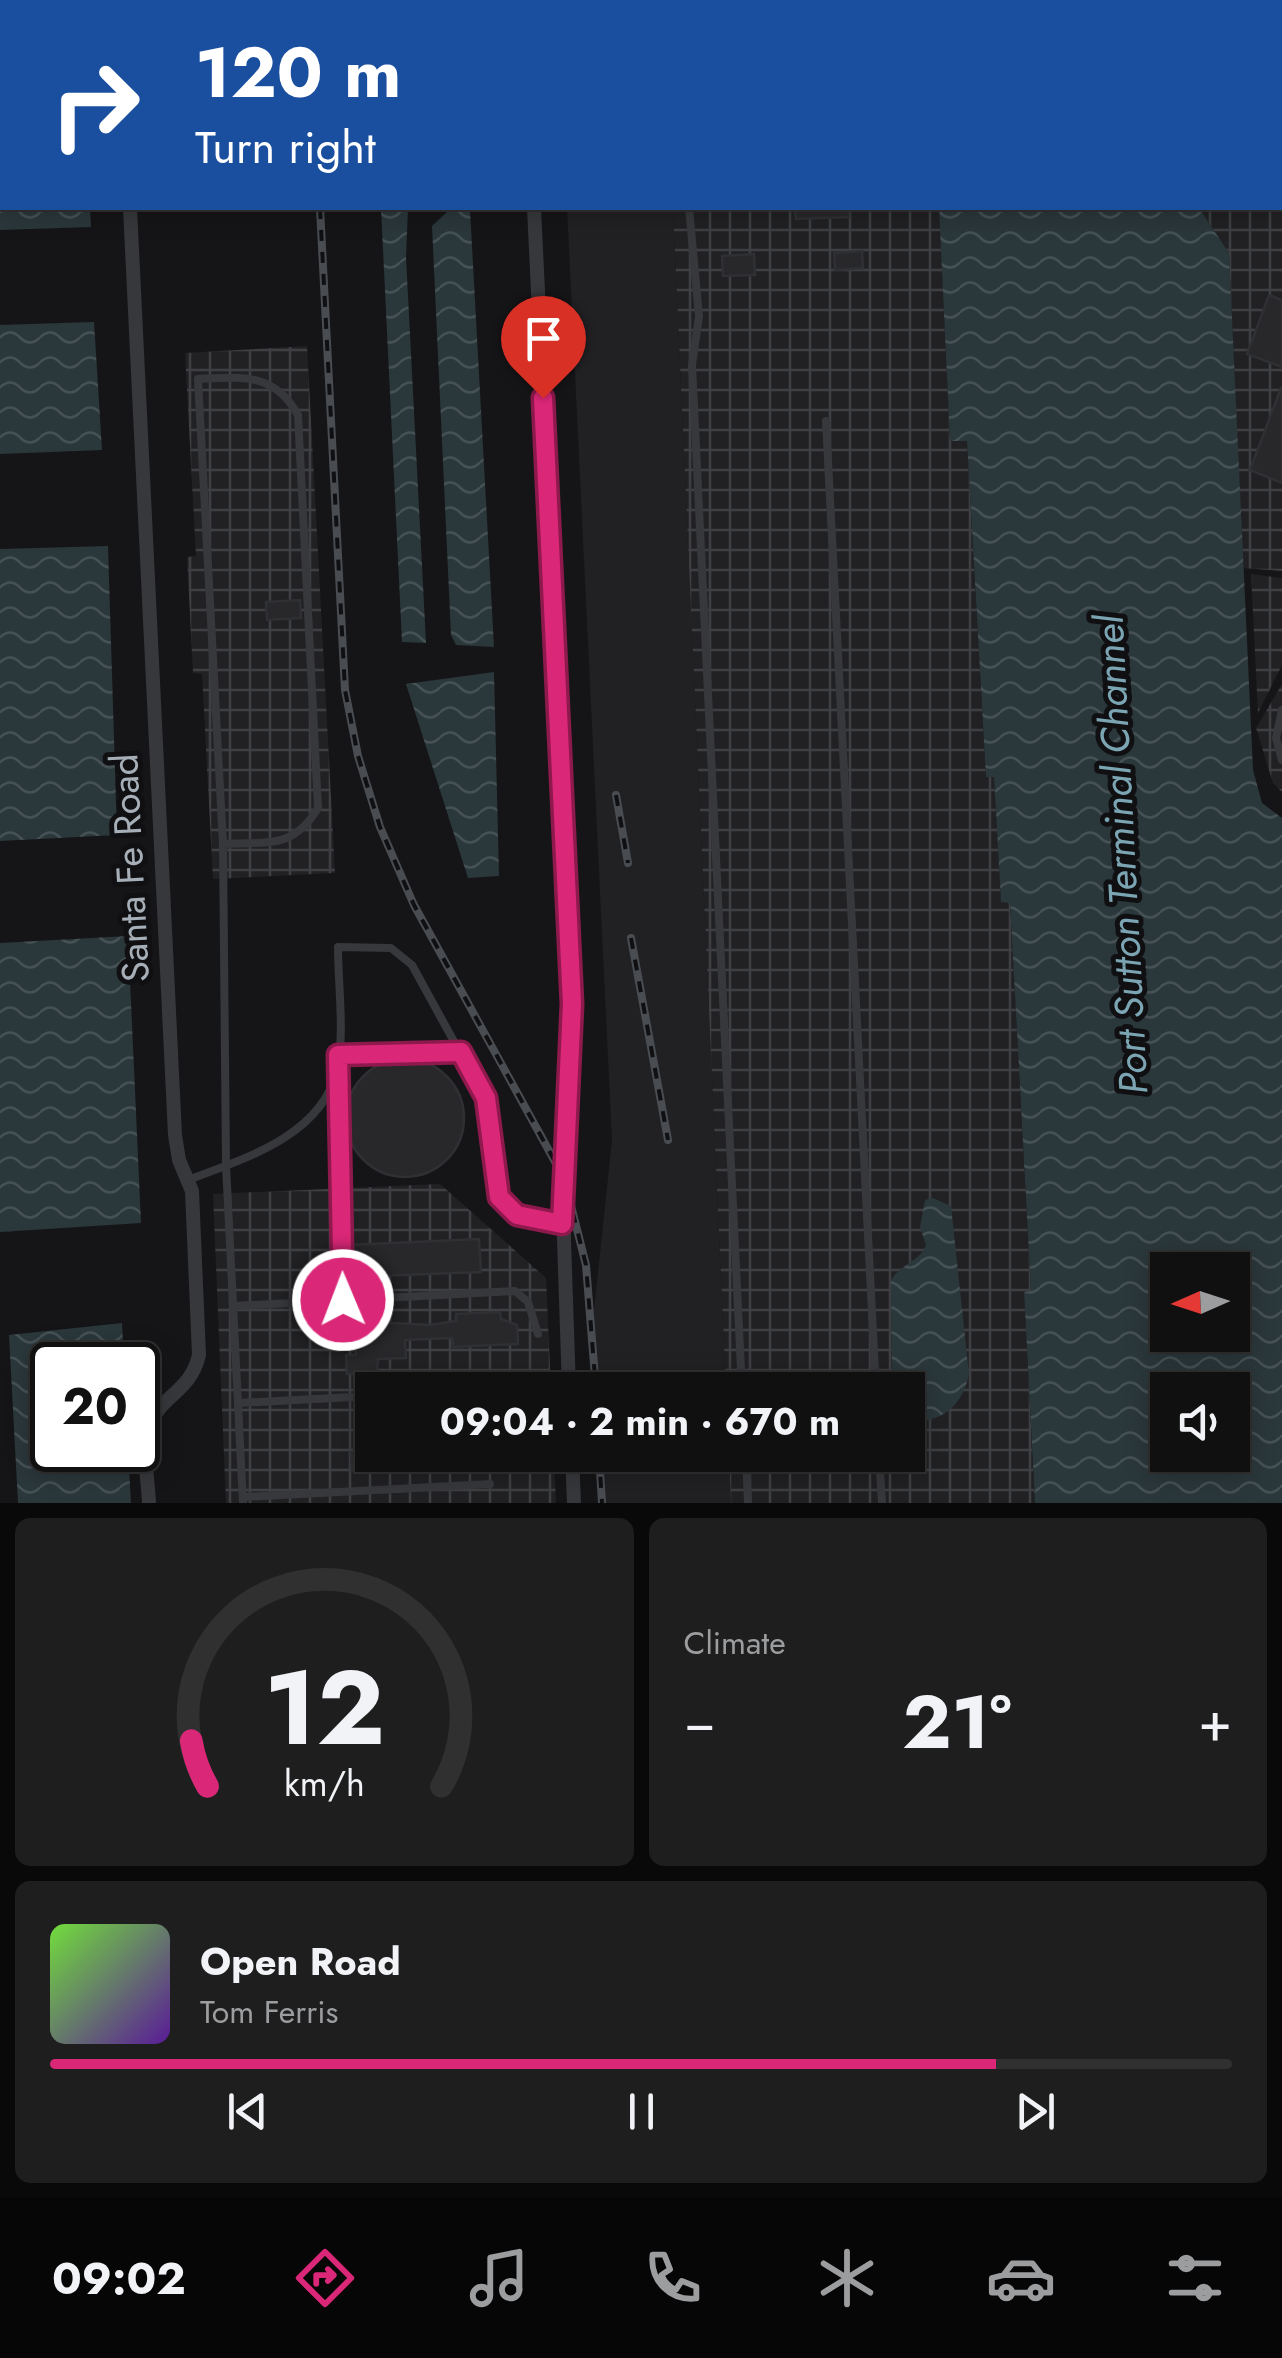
<!DOCTYPE html>
<meta charset="utf-8">
<style>
:root{--surface:#101011;--page:#1e1e1f;--text:#f1f3f6;--muted:#9c9d9f;--line:#303031;--accent:#db2777}
body{margin:0;font-family:Jost,sans-serif;background:var(--page);color:var(--text);height:100vh;display:flex;flex-direction:column;font-size:38px;white-space:nowrap}
*{box-sizing:border-box;margin:0}
p{font-size:32px;color:var(--muted)}
.icon{flex:none;width:55px;height:55px;fill:none;stroke:currentColor;stroke-width:2;stroke-linecap:round;stroke-linejoin:round}
.map{position:relative;height:1503px;overflow:hidden}
.details{display:flex;flex-direction:column;gap:15px;padding:15px;background:#090909;flex:1}
.details>*{flex:none}
.hud{position:absolute;left:0px;top:0px;width:1282px;height:210px;box-shadow:0 5px 25px #0003,0 0 0 2px var(--line);background:#1a4fa0;color:#fff;overflow:hidden}
.needle{width:65px;rotate:267deg}
.tools{position:absolute;left:1150px;top:1252px;display:grid;gap:20px}
.tools a{display:grid;place-items:center;width:100px;height:100px;border-radius:0px;background:var(--surface);box-shadow:0 5px 25px #0003,0 0 0 2px var(--line);font-size:50px}
.speed{position:absolute;left:30px;top:1342px;display:flex;gap:20px;font-size:50px;font-weight:700;text-align:center}
.speed>*{display:grid;place-content:center;width:130px;height:130px;border-radius:50%;background:var(--surface);box-shadow:0 5px 25px #0003,0 0 0 2px var(--line);line-height:1}
.speed .limit{border:5px solid #111;border-radius:15px;background:#fff;color:#111}
.pin{position:absolute;display:grid;place-items:center;width:85px;height:85px;color:#fff;margin:-102px -42px;border-radius:50% 50% 50% 0;rotate:-45deg;box-shadow:0 0 10px #0007}
.pin .icon{rotate:45deg}
.me{position:absolute;width:110px;margin:-55px;rotate:359deg;stroke-linejoin:round;filter:drop-shadow(0 0 8px #0008)}
.turn{display:flex;align-items:center;gap:35px;height:210px;padding:0 30px;font-size:45px}
.turn .icon{width:130px;height:130px;stroke-width:2.5}
.turn b{display:block;font-size:70px;line-height:85px}
.big{font-size:75px;font-weight:700;line-height:1.1}
.details .card{flex:1;display:flex;flex-direction:column;justify-content:center;gap:15px;min-width:0;padding:0 35px;border-radius:15px;background:var(--page)}
.details .dial{align-items:center;gap:0}
.dial svg{height:260px;overflow:visible;fill:none;stroke:var(--line);stroke-width:7;stroke-linecap:round;text-anchor:middle}
.dial text{fill:var(--text);stroke:none}
.song{display:flex;align-items:center;gap:30px}
.cover{width:120px;height:120px;border-radius:15px;background:linear-gradient(135deg,hsl(100 70% 55%),hsl(270 70% 35%))}
.played{height:10px;border-radius:5px;background:linear-gradient(90deg,var(--accent) 80%,var(--line) 80%)}
.keys{display:flex;justify-content:space-around;direction:ltr}
.heat{display:flex;justify-content:space-between;align-items:center;font-size:55px;direction:ltr}
.details .tiles{flex:1;display:grid;gap:15px;grid-template-columns:1fr 1fr}
.card:last-child{grid-column:span 2}
.trip{position:absolute;left:355px;top:1372px;width:570px;height:100px;border-radius:0px;background:var(--surface);box-shadow:0 5px 25px #0003,0 0 0 2px var(--line);font-weight:700;line-height:100px;text-align:center}
.tabs{display:flex;height:160px;justify-content:space-around;align-items:center;background:#060607;color:var(--muted)}
.tabs .icon{width:70px;height:70px}
.tabs .active{color:var(--accent)}
.tabs b{font-size:45px;color:var(--text)}
.map>svg:first-child{display:block}
</style>
<div class="map">
<svg width="1282" height="1503" viewBox="0 0 1282 1503">
<defs>
<pattern id="industrial-grid" width="8" height="8" patternUnits="userSpaceOnUse" patternTransform="scale(2.5)"><rect width="8" height="8" fill="#212124"/><path d="M0 4h8M4 0v8" fill="none" stroke="#3e3f42"/></pattern>
<pattern id="water-waves" width="16" height="10" patternUnits="userSpaceOnUse" patternTransform="scale(2.5)"><rect width="16" height="10" fill="#2a373b"/><path d="M0 5q4-4 8 0t8 0" fill="none" stroke="#465155"/></pattern>
</defs>
<rect width="100%" height="100%" fill="#151517"/>
<g fill="#212124">
<polygon points="567,208 673,208 726,1390 595,1390 592,1329 612,1140"/>
<polygon points="598,1455 729,1455 731,1503 600,1503"/>
</g>
<g fill="url(#industrial-grid)">
<polygon points="1169,0 1282,0 1282,571 1243,568 1229,253 1199,208 1280,208 1280,2"/>
<polygon points="673,208 939,208 950,441 967,441 986,777 994,777 1001,901 1010,903 1031,1292 1024,1293 1035,1503 731,1503 729,1455 908,1455 908,1390 726,1390"/>
<polygon points="307,346 335,873 213,879 202,674 193,673 187,557 196,556 185,353"/>
<polygon points="1251,574 1282,578 1282,665 1258,713"/>
<polygon points="1282,684 1282,792 1273,783 1256,728"/>
<polygon points="440,1184 546,1278 551,1390 372,1390 372,1455 554,1455 556,1503 226,1503 213,1194"/>
</g>
<g fill="url(#water-waves)" fill-rule="evenodd">
<polygon points="917,0 1169,0 1170,2 917,2"/>
<polygon points="0,74 2,208 90,208 91,227 0,230"/>
<polygon points="381,208 408,208 406,257 426,643 402,642"/>
<path d="M 939,208 L 1199,208 L 1229,253 L 1253,770 L 1262,803 L 1282,818 L 1282,1503 L 1035,1503 L 1024,1292 L 1031,1291 L 1010,903 L 1001,902 L 994,777 L 986,777 L 967,441 L 950,441 ZM 1168,1270 L 1232,1270 L 1232,1335 L 1168,1335 ZM 1168,1390 L 1232,1390 L 1232,1455 L 1168,1455 Z"/>
<polygon points="470,210 494,647 456,645 451,635 432,226 447,212"/>
<polygon points="94,322 102,450 0,454 0,325"/>
<polygon points="108,546 117,835 0,841 0,549"/>
<polygon points="494,672 499,876 468,878 406,684"/>
<polygon points="128,936 141,1223 0,1232 0,943"/>
<path d="M 933,1198 L 951,1206 L 969,1374 C 963,1406 940,1425 908,1420 L 908,1390 L 892,1390 L 891,1281 C 899,1264 919,1263 926,1245 L 920,1227 L 925,1200 Z"/>
<polygon points="122,1323 124,1365 52,1365 52,1450 128,1450 131,1503 18,1503 9,1335"/>
</g>
<g fill="#28282b" stroke="#2f3033" stroke-width="2.5">
<polygon points="795,208 849,208 849,217 796,219"/>
<polygon points="862,251 863,268 835,270 834,253"/>
<polygon points="754,254 755,275 723,276 722,256"/>
<polygon points="1269,295 1282,300 1282,367 1247,354"/>
<polygon points="1281,388 1282,388 1282,483 1250,470"/>
<polygon points="300,600 301,618 267,620 266,602"/>
<circle cx="405" cy="1118" r="59"/>
<polygon points="479,1239 481,1272 351,1277 349,1245"/>
<polygon points="500,1312 501,1319 517,1325 518,1344 453,1347 452,1338 405,1340 406,1358 378,1359 377,1373 347,1374 346,1355 356,1355 354,1321 430,1325 456,1321 456,1314"/>
<polygon points="696,1375 697,1390 670,1390 670,1376"/>
<polygon points="372,1416 372,1455 383,1455 384,1468 352,1470 351,1452 361,1451 360,1417"/>
</g>
<g fill="none" stroke-linecap="round" stroke-linejoin="round">
<g stroke="#36383c" stroke-width="8">
<polyline points="673,0 674,2"/>
<polyline points="689,208 699,316 692,365 742,1390"/>
<polyline points="826,421 876,1390"/>
<polyline points="1282,710 1276,738 1282,760"/>
<path d="M 223,844 C 267,841 293,850 318,808 L 298,415 C 274,372 242,377 198,379 L 223,844 L 226,1165 L 243,1503"/>
<polyline points="338,1055 461,1052"/>
<polyline points="338,1073 343,1300"/>
<path d="M 188,1180 C 243,1159 322,1136 337,1070 C 345,1033 338,985 338,947 L 391,948 L 412,965 L 485,1098 L 499,1197 L 517,1215 L 562,1224"/>
<polyline points="233,1306 515,1291 528,1302 538,1334"/>
<polyline points="238,1403 372,1396"/>
<polyline points="746,1455 748,1503"/>
<polyline points="879,1455 882,1503"/>
<polyline points="243,1497 490,1484"/>
</g>
<g stroke="#36383c" stroke-width="14">
<polyline points="523,0 523,2"/>
<polyline points="131,2 131,0"/>
<path d="M 130,208 L 175,1135 L 179,1160 L 192,1191 L 199,1355 C 191,1391 161,1396 150,1424 C 141,1446 148,1479 149,1503"/>
<polyline points="534,208 572,1004 563,1209 569,1390"/>
<polyline points="572,1455 574,1503"/>
</g>
<defs>
<g id="rail">
<polyline points="310,0 310,2"/>
<polyline points="320,208 345,690 358,756 380,827 414,905 564,1178 586,1265 596,1390"/>
<polyline points="616,795 628,863"/>
<polyline points="631,938 668,1140"/>
<polyline points="599,1455 602,1503"/>
</g>
</defs>
<use href="#rail" stroke="#494c51" stroke-width="8"/>
<use href="#rail" stroke="#101012" stroke-width="4" stroke-dasharray="11" stroke-linecap="butt"/>
</g>
<g fill="none" stroke-linecap="round" stroke-linejoin="round">
<defs>
<polyline id="route" points="343,1300 338,1055 461,1052 486,1098 499,1197 517,1215 562,1224 572,1004 543,398"/>
</defs>
<use href="#route" stroke="#8e194d" stroke-width="25"/>
<use href="#route" stroke="#db2777" stroke-width="18"/>
</g>
<g text-anchor="middle" stroke-width="10" stroke-linejoin="round" paint-order="stroke">
<g font-size="38" fill="#a6afb7" stroke="#101012">
<text transform="translate(130 868) rotate(-93)" y="13">Santa Fe Road</text>
</g>
<g font-size="40" font-style="italic" fill="#7ca5b4" stroke="#101012">
<text transform="translate(1121 855) rotate(-93)" y="14">Port Sutton Terminal Channel</text>
</g>
</g>
</svg>
<div class="tools">
<a><svg class="needle" viewBox="-14 -14 28 28"><path d="M0-13l5 13h-10z" fill="#e53935"/><path d="M0 13l5-13h-10z" fill="#9c9d9f"/></svg></a>
<a><svg class="icon" aria-label="sound" viewBox="0 0 24 24"><path d="M4 9h4l5-4v14l-5-4H4zM17 9q2 3 0 6"/></svg></a>
</div>
<div class="speed"><div class="limit">20</div></div>
<div class="pin" style="left:543px;top:398px;background:#d93025"><svg class="icon" aria-label="arrive" viewBox="0 0 24 24"><path d="M6 21V4h12l-3 4 3 4H6"/></svg></div>
<svg class="me" style="left:343px;top:1300px" viewBox="-20 -20 40 40"><circle r="17" fill="#db2777" stroke="#fff" stroke-width="3"/><path d="M0-11L8 9 0 5-8 9z" fill="#fff"/></svg>
<div class="trip">09:04 · 2 min · 670 m</div>
<div class="hud">
<div class="turn"><svg class="icon" aria-label="right" viewBox="0 0 24 24"><path d="M7 20v-9h11M14 6l5 5-5 5"/></svg><div><b>120 m</b>Turn right</div></div>
</div>
</div>
<section class="details">
<div class="tiles">
<div class="card dial"><svg viewBox="0 0 100 80">
<path d="M14 69A42 42 0 1 1 86 69"/>
<path d="M14 69A42 42 0 0 1 9 55" stroke="#db2777"/>
<text x="50" y="56" font-size="32" font-weight="700">12</text>
<text x="50" y="72" font-size="11">km/h</text>
</svg></div>
<div class="card"><p>Climate</p>
<div class="heat"><a>−</a><b class="big">21°</b><a>+</a></div>
</div>
<div class="card">
<div class="song"><i class="cover"></i><div><b>Open Road</b><p>Tom Ferris</p></div></div>
<div class="played"></div>
<div class="keys"><svg class="icon" aria-label="previous" viewBox="0 0 24 24"><path d="M18 5L8 12l10 7zM5 5v14"/></svg><svg class="icon" aria-label="pause" viewBox="0 0 24 24"><path d="M8 5v14M16 5v14"/></svg><svg class="icon" aria-label="next" viewBox="0 0 24 24"><path d="M6 5l10 7-10 7zM19 5v14"/></svg></div>
</div>
</div>
</section>
<nav class="tabs">
<b>09:02</b>
<svg class="icon active" aria-label="directions" viewBox="0 0 24 24"><path d="M12 3l9 9-9 9-9-9zM9 14v-3h6M13 9l2 2-2 2"/></svg>
<svg class="icon" aria-label="music" viewBox="0 0 24 24"><path d="M9 18V5l10-2v13"/><circle cx="6" cy="18" r="3"/><circle cx="16" cy="16" r="3"/></svg>
<svg class="icon" aria-label="phone" viewBox="0 0 24 24"><path d="M5 4h4l2 5-3 2q2 4 5 5l2-3 5 2v4C11 20 4 13 5 4z"/></svg>
<svg class="icon" aria-label="climate" viewBox="0 0 24 24"><path d="M12 3v18M4 7l16 10M4 17L20 7"/></svg>
<svg class="icon" aria-label="car" viewBox="0 0 24 24"><path d="M5 17H2v-5l4-1 3-4h7l3 4 3 1v5h-3M9 17h6M6 11h13"/><circle cx="7" cy="17" r="2"/><circle cx="17" cy="17" r="2"/></svg>
<svg class="icon" aria-label="filters" viewBox="0 0 24 24"><path d="M4 7h16M4 17h16"/><circle cx="9" cy="7" r="2"/><circle cx="15" cy="17" r="2"/></svg>
</nav>
